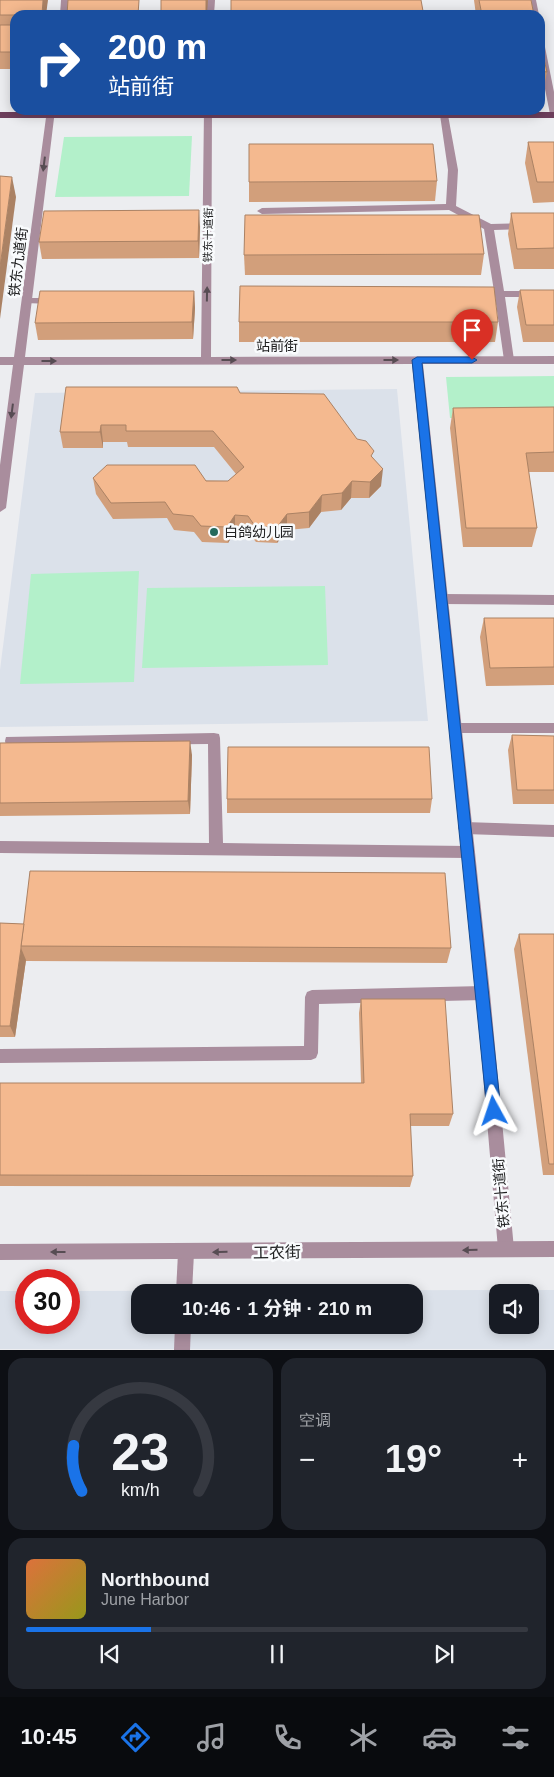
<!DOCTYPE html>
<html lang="zh">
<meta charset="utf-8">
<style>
:root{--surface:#171b24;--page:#20242c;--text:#f1f3f6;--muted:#9ea1a6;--line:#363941;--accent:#1a73e8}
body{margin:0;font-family:Helvetica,"Noto Sans SC",sans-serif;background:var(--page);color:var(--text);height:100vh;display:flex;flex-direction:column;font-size:19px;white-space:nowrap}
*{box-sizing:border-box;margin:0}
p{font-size:16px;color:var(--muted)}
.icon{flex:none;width:28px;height:28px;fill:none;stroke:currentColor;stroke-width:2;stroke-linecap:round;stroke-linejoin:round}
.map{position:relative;height:1350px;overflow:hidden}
.details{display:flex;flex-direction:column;gap:8px;padding:8px;background:#0d0f14;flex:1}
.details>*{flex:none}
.hud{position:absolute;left:10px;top:10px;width:535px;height:105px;border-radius:15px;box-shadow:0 2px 12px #0003;background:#1a4fa0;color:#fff;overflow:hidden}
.fabs{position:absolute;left:489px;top:1284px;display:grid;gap:10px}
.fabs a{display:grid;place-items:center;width:50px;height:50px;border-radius:10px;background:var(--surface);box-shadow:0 2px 12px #0003;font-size:25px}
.speed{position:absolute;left:15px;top:1269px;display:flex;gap:10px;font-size:25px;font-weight:700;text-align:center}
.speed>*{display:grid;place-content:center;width:65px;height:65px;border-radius:50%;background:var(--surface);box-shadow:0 2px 12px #0003;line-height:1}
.speed .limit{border:8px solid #d22;background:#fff;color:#111}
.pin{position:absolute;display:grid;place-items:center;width:42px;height:42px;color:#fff;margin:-51px -21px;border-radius:50% 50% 50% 0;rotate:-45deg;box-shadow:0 0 5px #0007}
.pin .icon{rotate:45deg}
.me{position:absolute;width:55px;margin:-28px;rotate:355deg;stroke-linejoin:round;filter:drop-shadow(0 0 4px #0008)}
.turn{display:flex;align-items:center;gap:18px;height:105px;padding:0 15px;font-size:22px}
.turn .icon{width:65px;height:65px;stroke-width:2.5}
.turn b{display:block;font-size:35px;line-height:42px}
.big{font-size:38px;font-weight:700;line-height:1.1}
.details .card{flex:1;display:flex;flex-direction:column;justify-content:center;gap:8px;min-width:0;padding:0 18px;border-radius:15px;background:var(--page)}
.details .dial{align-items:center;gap:0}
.dial svg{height:130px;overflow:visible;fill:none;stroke:var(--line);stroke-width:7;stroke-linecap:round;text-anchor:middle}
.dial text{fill:var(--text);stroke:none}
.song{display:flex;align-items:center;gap:15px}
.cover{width:60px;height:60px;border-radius:8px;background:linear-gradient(135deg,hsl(20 70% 55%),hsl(60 70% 35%))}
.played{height:5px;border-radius:2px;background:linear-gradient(90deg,var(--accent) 25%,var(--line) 25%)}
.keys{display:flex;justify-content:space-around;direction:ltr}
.heat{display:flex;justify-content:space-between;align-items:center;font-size:28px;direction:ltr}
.details .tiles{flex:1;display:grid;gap:8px;grid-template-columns:1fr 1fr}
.card:last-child{grid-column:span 2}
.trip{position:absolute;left:131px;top:1284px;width:292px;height:50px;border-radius:15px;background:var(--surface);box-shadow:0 2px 12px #0003;font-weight:700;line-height:50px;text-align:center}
.tab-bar{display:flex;height:80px;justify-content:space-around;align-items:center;background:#090b0e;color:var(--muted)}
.tab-bar .icon{width:35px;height:35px}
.tab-bar .selected{color:var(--accent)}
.tab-bar b{font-size:22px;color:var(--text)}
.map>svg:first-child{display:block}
</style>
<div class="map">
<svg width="554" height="1350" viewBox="0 0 554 1350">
<rect width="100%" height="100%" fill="#ecedf0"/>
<g fill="#dbe1ea" fill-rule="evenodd">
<polygon points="397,389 428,721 0,727 0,670 35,393"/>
<path d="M 554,1290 L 554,1349 L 0,1349 L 0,1291 L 26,1291 L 26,1322 L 69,1322 L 69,1291 ZM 140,1292 L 415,1292 L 415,1325 L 140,1325 ZM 498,1292 L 530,1292 L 530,1325 L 498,1325 Z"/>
</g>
<g fill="#b3f0ca">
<polygon points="192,136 189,196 55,197 64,137"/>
<polygon points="554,376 554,418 450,418 446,377"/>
<polygon points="139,571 134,682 20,684 31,574"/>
<polygon points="325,586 328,665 142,668 147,588"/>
</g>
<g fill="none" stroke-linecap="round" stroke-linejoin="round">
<g fill="#a98d9d" fill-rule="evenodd">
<polygon points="444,112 448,115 458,170 456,206 491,224 554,222 554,228 494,230 504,291 554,291 554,297 505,297 514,360 509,364 504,360 495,297 478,297 473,294 478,291 494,291 484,229 449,210 262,214 257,211 262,208 446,204 448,170 440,115"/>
<polygon points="27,298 55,298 60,301 55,304 23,303 22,301"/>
<polygon points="442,594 554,595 554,605 442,604 436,599"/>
<polygon points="455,723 554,723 554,733 455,733 450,732 449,728 450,724"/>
<polygon points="214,733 219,734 220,738 223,843 468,846 473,848 475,852 473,856 468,858 0,853 0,841 209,843 208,744 11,746 6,745 5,741 6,737"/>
<polygon points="465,822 554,825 554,837 465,834 460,832 458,828 460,824"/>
<polygon points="483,986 488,988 490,993 488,998 483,1000 319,1004 318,1053 316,1058 311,1060 0,1063 0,1049 304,1046 305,997 307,992 312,990"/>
<polygon points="186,1245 192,1247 194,1253 192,1292 176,1292 178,1253 180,1247"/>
<polygon points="175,1325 191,1325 190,1350 174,1350"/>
</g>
<g fill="#a98d9d" fill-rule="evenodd">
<polygon points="61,0 69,0 68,15 60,15"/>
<polygon points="207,0 215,0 214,15 206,15"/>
<polygon points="528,0 536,0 539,15 531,15"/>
<polygon points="540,39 544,42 554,92 554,117 550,114 540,64"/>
<polygon points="47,110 55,110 25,357 201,357 204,110 212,110 211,357 554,356 554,364 423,364 490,993 514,1249 512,1255 506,1257 500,1255 498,1249 476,993 412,364 24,365 6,508 0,512 0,465 13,365 0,365 0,357 14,357"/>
</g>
<polygon fill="#a98d9d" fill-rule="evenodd" points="554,1241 554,1257 0,1260 0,1244"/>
<rect fill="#6d3f5c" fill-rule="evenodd" x="0" y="112" width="554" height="6"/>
</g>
<g fill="#d29f7b">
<polygon points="0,0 15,15 15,69 0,69"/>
<polygon points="231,0 423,11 422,15 231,15"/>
<polygon points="474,0 531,0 534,15 476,15"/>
<polygon points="540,42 547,72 543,92 540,92"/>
<polygon points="528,142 554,142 554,202 533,203 525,163"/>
<polygon points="437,181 435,201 249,202 249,182"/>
<polygon points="511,213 554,213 554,269 514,269 508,234"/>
<polygon points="200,227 199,258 42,259 39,242"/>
<polygon points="484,254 481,275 245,275 244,255"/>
<polygon points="520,290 554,290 554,342 523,342 517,307"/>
<polygon points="194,291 195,308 193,339 38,340 35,323"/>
<polygon points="239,322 498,322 495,342 239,342"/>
<polygon points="240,393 357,439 374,459 381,486 369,498 351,498 341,510 321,512 309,528 287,530 277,543 256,542 248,532 235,531 228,543 202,542 194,532 174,530 167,518 113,519 96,494 93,478 228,481 236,474 214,447 128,447 127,442 103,442 103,448 63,448 60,432"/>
<polygon points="554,407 554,472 528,472 537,528 532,547 463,547 450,428 453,408"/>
<polygon points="484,618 554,618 554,685 486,686 480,637"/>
<polygon points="512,735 554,736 554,804 513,804 508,750"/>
<polygon points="0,743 192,755 190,814 0,816"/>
<polygon points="227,799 432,799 430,813 227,813"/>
<polygon points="0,923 451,948 447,963 26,961 26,960 15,1037 0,1037"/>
<polygon points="519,934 554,934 554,1175 543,1175 514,949"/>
<polygon points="361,999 453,1114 449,1126 410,1126 413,1176 410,1187 0,1186 0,1083 361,1083 359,1013"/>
</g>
<g fill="#ab8264">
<polygon points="43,0 48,0 46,15 42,15"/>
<polygon points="206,0 208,0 207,15 206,15"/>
<polygon points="12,177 16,197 0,319 0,267"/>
<polygon points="199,210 200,227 199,258 198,241"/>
<polygon points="194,291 195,308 193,339 192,322"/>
<polygon points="101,425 103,442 103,448 100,432"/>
<polygon points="383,469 381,486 369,498 370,482"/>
<polygon points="352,481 351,498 341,510 342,493"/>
<polygon points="322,495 321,512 309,528 309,512"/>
<polygon points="287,514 287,530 277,543 277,527"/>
<polygon points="235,515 235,531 228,543 227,527"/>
<polygon points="190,741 192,755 190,814 188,801"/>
<polygon points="21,948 26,960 15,1037 10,1026"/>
</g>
<g fill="#f4b98f" stroke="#ab8264">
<polygon points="0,0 43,0 42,15 0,15"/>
<polygon points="68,0 139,0 138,15 67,15"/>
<rect x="161" y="0" width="45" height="15"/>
<polygon points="231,0 421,0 423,11 231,14"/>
<polygon points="479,0 531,0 534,15 482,15"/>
<rect x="0" y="25" width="15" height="27"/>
<polygon points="540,42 547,72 540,71"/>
<polygon points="528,142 554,142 554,182 537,182"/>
<polygon points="249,144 433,144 437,181 249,182"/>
<polygon points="0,176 12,177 0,267"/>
<polygon points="199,210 198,241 39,242 44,211"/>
<polygon points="511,213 554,213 554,248 517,249"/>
<polygon points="245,215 479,215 484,254 244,255"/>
<polygon points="240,286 494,287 498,322 239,322"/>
<polygon points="520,290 554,290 554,325 526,325"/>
<polygon points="40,291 194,291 192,322 35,323"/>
<polygon points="66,387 237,387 240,393 324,394 357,439 366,441 374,451 371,456 383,469 370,482 352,481 342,493 322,495 309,512 287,514 277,527 255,526 248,516 235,515 227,527 201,526 193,516 173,514 165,502 111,503 93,478 107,465 195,465 206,481 228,481 244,467 213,431 126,431 126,425 101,425 100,432 60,432"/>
<polygon points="554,407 554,452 526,453 537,528 466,528 453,408"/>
<polygon points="484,618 554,618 554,667 490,668"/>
<polygon points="512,735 554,736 554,790 517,790"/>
<polygon points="190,741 188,801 0,803 0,743"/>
<polygon points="228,747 429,747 432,799 227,799"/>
<polygon points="30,871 445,873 451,948 21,946"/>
<polygon points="0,923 24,924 21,946 21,948 10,1026 0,1026"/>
<polygon points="519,934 554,934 554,1164 549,1164"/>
<polygon points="361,999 445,999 453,1114 410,1114 413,1176 0,1175 0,1083 364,1083"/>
</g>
<defs><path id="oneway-solid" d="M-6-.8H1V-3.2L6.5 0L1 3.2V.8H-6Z" transform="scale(1.25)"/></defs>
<g fill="#574c53">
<use href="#oneway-solid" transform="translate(44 164) rotate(97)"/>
<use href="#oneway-solid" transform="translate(207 294) rotate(-89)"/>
<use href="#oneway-solid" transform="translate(229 360)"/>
<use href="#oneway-solid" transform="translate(391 360)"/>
<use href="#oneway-solid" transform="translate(49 361)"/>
<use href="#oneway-solid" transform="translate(12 411) rotate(97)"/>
<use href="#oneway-solid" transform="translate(470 1250) rotate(179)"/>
<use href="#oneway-solid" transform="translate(58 1252) rotate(-180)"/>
<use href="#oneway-solid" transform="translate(220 1252) rotate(179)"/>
</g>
<polygon fill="#1a73e8" stroke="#114b97" points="417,357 472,357 477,360 472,363 422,363 501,1111 499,1116 494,1118 489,1116 487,1111 412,360"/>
<circle fill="#24695c" stroke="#f9fbfd" stroke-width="2" cx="214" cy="532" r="5"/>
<g text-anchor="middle" stroke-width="5" stroke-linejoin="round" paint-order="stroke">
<g font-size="11" fill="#202122" stroke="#f9fbfd">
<text transform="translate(208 235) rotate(-89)" y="4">铁东十道街</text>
</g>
<g font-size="14" fill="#202122" stroke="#f9fbfd">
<text transform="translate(18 262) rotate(-83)" y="5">铁东九道街</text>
<text x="277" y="351">站前街</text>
<text transform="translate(501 1193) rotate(-95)" y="5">铁东十道街</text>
</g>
<g font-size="14" fill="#202122" stroke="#f9fbfd" text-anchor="start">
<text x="224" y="537">白鸽幼儿园</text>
</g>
<g font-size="16" fill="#202122" stroke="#f9fbfd">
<text transform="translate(277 1252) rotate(-1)" y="6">工农街</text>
</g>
</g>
</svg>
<div class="fabs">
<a><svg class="icon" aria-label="sound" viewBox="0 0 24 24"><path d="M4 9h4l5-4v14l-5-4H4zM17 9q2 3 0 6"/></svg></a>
</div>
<div class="speed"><div class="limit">30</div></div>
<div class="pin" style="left:472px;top:360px;background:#d93025"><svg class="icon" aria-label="arrive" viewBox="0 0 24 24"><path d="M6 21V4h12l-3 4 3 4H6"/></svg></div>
<svg class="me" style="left:494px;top:1111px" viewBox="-20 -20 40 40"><path d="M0-17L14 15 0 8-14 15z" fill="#1a73e8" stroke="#fff" stroke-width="4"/></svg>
<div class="trip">10:46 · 1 分钟 · 210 m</div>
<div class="hud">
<div class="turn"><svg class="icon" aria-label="right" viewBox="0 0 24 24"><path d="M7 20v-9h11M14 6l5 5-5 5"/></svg><div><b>200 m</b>站前街</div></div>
</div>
</div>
<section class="details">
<div class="tiles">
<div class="card dial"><svg viewBox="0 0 100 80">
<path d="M14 69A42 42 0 1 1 86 69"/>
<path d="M14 69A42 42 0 0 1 9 41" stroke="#1a73e8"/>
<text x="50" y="56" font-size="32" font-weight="700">23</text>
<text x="50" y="72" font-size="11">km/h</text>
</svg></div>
<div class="card"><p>空调</p>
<div class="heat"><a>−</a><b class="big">19°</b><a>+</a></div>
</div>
<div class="card">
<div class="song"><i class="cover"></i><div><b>Northbound</b><p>June Harbor</p></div></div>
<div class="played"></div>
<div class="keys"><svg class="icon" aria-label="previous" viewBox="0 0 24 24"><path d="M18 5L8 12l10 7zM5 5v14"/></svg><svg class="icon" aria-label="pause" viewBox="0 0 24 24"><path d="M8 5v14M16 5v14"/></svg><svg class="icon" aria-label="next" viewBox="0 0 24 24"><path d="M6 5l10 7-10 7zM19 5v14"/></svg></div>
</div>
</div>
</section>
<nav class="tab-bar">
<b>10:45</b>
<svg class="icon selected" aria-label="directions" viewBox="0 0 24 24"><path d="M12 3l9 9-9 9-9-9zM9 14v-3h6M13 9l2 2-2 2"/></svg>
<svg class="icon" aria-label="music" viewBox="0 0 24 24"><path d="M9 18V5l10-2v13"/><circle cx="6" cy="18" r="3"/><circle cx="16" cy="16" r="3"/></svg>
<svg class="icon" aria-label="phone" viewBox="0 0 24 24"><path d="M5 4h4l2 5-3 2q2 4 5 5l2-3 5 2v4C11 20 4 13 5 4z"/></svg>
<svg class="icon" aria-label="climate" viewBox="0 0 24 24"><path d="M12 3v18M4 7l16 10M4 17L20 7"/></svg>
<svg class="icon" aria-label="car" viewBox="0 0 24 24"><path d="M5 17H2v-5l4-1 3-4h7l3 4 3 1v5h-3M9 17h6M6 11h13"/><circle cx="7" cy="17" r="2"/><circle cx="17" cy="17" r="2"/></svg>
<svg class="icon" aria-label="filters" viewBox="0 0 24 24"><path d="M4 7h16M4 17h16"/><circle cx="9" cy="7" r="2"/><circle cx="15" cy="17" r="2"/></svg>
</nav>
